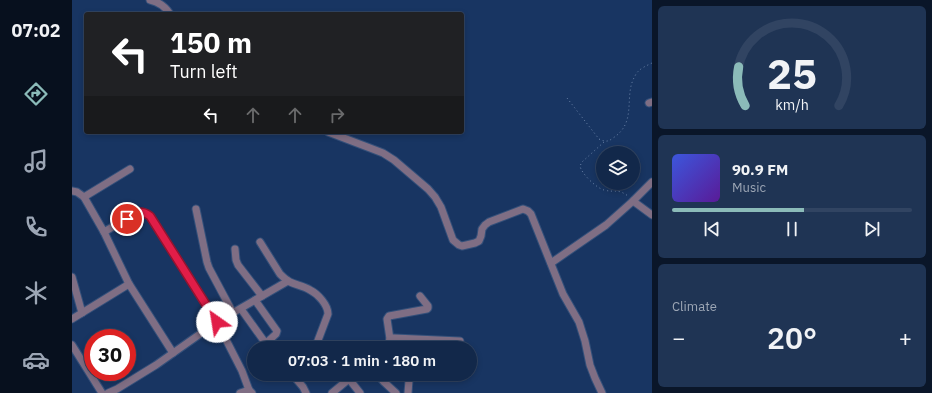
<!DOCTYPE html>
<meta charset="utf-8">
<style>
:root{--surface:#12284a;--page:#1f3454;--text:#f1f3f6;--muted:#9ca6b5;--line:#314462;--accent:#8bbbb9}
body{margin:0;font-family:"IBM Plex Sans",sans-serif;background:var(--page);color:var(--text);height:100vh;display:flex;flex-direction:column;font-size:15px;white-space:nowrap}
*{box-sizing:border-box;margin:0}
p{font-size:13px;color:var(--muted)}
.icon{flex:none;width:22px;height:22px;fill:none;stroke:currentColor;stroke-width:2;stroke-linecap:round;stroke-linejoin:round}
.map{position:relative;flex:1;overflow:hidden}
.side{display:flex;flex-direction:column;gap:6px;padding:6px;background:#0a1629;width:280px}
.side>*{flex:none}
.guide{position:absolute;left:12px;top:12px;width:380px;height:122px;border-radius:4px;box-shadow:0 2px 6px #0003,0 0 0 1px var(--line);background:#202124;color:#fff;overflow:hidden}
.controls{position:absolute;left:524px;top:146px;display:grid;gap:8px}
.controls a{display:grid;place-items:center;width:44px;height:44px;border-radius:50%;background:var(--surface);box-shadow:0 2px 6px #0003,0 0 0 1px var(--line);font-size:20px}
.speed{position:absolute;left:12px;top:329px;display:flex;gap:8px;font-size:20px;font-weight:700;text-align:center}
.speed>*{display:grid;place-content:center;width:52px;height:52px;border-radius:50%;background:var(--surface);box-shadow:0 2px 6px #0003,0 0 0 1px var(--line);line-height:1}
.speed .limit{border:6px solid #d22;background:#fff;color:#111}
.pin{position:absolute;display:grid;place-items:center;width:34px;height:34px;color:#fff;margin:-17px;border:2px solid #fff;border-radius:50%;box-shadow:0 1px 4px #0007}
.me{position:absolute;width:44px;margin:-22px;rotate:328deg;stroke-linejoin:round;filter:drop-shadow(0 0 3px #0008)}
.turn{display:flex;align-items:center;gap:14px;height:84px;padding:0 20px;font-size:18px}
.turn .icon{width:52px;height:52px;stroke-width:2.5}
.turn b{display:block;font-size:28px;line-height:34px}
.lanes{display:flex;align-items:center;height:38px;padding:0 20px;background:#0003;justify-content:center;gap:20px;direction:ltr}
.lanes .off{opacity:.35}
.big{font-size:30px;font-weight:600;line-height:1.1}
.side .card{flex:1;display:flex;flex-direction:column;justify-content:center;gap:6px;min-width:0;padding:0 14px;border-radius:6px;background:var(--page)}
.side .dial{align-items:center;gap:0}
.dial svg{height:104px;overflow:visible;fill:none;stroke:var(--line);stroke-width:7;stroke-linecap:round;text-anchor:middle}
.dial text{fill:var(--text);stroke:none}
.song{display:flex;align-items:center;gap:12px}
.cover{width:48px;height:48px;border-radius:6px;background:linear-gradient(135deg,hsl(230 70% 55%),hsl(270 70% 35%))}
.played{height:4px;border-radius:2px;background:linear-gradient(90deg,var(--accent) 55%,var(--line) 55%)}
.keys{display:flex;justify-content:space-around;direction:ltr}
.heat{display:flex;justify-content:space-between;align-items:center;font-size:22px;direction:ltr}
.trip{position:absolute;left:175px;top:341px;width:230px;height:40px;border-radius:20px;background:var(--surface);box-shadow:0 2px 6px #0003,0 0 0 1px var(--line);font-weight:600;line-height:40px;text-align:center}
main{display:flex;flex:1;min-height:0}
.dock{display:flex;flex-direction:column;width:72px;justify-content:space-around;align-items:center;background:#07101e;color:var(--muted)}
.dock .icon{width:28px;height:28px}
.dock .current{color:var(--accent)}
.dock b{font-size:18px;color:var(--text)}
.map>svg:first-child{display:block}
</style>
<main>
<nav class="dock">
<b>07:02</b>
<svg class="icon current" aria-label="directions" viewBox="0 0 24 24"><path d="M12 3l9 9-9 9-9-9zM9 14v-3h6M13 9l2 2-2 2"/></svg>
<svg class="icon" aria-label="music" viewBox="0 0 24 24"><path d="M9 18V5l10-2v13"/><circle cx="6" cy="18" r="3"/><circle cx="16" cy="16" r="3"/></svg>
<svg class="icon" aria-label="phone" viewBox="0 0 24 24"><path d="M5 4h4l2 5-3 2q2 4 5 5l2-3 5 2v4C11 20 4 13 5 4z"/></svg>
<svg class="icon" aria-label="climate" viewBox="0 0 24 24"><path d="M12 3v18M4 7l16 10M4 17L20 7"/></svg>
<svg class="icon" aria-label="car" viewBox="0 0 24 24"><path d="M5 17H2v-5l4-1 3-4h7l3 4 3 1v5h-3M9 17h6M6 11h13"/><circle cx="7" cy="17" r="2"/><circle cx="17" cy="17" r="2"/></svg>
</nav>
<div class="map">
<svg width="580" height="393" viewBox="0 0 580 393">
<rect width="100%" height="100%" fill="#183562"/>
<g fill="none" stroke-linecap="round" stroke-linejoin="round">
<defs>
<g id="street">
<path d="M 78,0 C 87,2 93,6 98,14"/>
<polyline points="577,103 580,102"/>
<polyline points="256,132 298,148 311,153 322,160 356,189 363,197 369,207 381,240 387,245 390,246 403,243 407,241 409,236 410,229 413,225 417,222 451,209 456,211 459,214 491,294 507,322 513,341 518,365 523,378 530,393"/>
<polyline points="0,191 5,192 12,197 32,232 57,284 101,353"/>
<polyline points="12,197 58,169"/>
<polyline points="561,201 580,215"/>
<polyline points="124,209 135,262 137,268 161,313"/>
<polyline points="32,232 66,212 73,213 78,216 145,322 170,371 177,390"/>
<path d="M 188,242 L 208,274 C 211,277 214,280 218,282 C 224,285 232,286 238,290 C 246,294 256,305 256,314 L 245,343 L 240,348"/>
<polyline points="163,249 164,260 166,265 190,296"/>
<polyline points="479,263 534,225 561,201 580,182"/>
<polyline points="0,277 10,313"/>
<polyline points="183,300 205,331 204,334 193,344"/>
<polyline points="169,309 197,348"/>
<polyline points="0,319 57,284"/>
<polyline points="318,339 315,319 317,316 355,309 356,308 356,306 348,296"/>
<polyline points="0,345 30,393"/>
<polyline points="320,348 317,342 318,339 322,338 388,341"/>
<polyline points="220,374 231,387 234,393"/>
<polyline points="305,374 312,382 324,393"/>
<polyline points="277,379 288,393"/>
<polyline points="36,393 45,389 84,365 145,322 216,281"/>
<polyline points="168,393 177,390 180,393"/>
<polyline points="260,393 283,374"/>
<polyline points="336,393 337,380 336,374"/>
</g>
</defs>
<use href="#street" stroke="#34507a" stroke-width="9"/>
<g stroke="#6d85aa" stroke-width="1" stroke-dasharray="1 3" stroke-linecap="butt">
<path d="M 495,98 L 527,139 C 533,142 536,142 541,138 C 566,122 551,96 563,76 C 566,69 574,66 580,63"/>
<path d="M 532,142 L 510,162 L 508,166 C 509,173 524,188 532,190 C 543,193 545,188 556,196"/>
</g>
<use href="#street" stroke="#7f6e84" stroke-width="7"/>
</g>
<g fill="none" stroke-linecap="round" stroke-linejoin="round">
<defs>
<path id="route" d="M 55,219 C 64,213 68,209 78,216 L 145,322"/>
</defs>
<use href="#route" stroke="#92132f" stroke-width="10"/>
<use href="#route" stroke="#e11d48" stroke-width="7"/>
</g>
</svg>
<div class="controls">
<a><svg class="icon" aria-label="layers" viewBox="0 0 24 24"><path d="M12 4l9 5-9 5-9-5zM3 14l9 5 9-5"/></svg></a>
</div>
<div class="speed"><div class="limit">30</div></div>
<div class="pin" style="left:55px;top:219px;background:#d93025"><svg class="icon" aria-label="arrive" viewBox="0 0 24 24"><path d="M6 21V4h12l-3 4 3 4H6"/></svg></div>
<svg class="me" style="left:145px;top:322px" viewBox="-20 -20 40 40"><circle r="19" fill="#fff"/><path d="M0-13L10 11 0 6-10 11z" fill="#e11d48"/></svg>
<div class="trip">07:03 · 1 min · 180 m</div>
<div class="guide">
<div class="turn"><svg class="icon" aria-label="left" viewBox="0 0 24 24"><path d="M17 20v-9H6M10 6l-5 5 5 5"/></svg><div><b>150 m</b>Turn left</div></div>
<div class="lanes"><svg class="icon" aria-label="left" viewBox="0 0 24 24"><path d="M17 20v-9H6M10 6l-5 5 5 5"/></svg><svg class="icon off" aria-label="ahead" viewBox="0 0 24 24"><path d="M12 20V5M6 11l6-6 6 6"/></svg><svg class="icon off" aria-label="ahead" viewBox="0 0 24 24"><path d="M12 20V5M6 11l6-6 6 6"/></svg><svg class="icon off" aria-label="right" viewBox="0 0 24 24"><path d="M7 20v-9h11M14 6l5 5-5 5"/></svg></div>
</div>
</div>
<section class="side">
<div class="card dial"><svg viewBox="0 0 100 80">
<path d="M14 69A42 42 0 1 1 86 69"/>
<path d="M14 69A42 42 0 0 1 9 39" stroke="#8bbbb9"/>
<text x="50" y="56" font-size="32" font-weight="700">25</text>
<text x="50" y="72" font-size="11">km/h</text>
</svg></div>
<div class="card">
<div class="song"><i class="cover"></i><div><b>90.9 FM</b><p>Music</p></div></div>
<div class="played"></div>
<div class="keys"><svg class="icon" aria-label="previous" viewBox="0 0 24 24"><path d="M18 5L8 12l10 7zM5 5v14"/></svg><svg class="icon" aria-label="pause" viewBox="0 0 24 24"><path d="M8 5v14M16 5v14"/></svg><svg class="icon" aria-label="next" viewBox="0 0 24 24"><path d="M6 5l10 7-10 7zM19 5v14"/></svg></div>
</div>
<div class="card"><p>Climate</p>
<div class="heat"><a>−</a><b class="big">20°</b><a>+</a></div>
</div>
</section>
</main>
